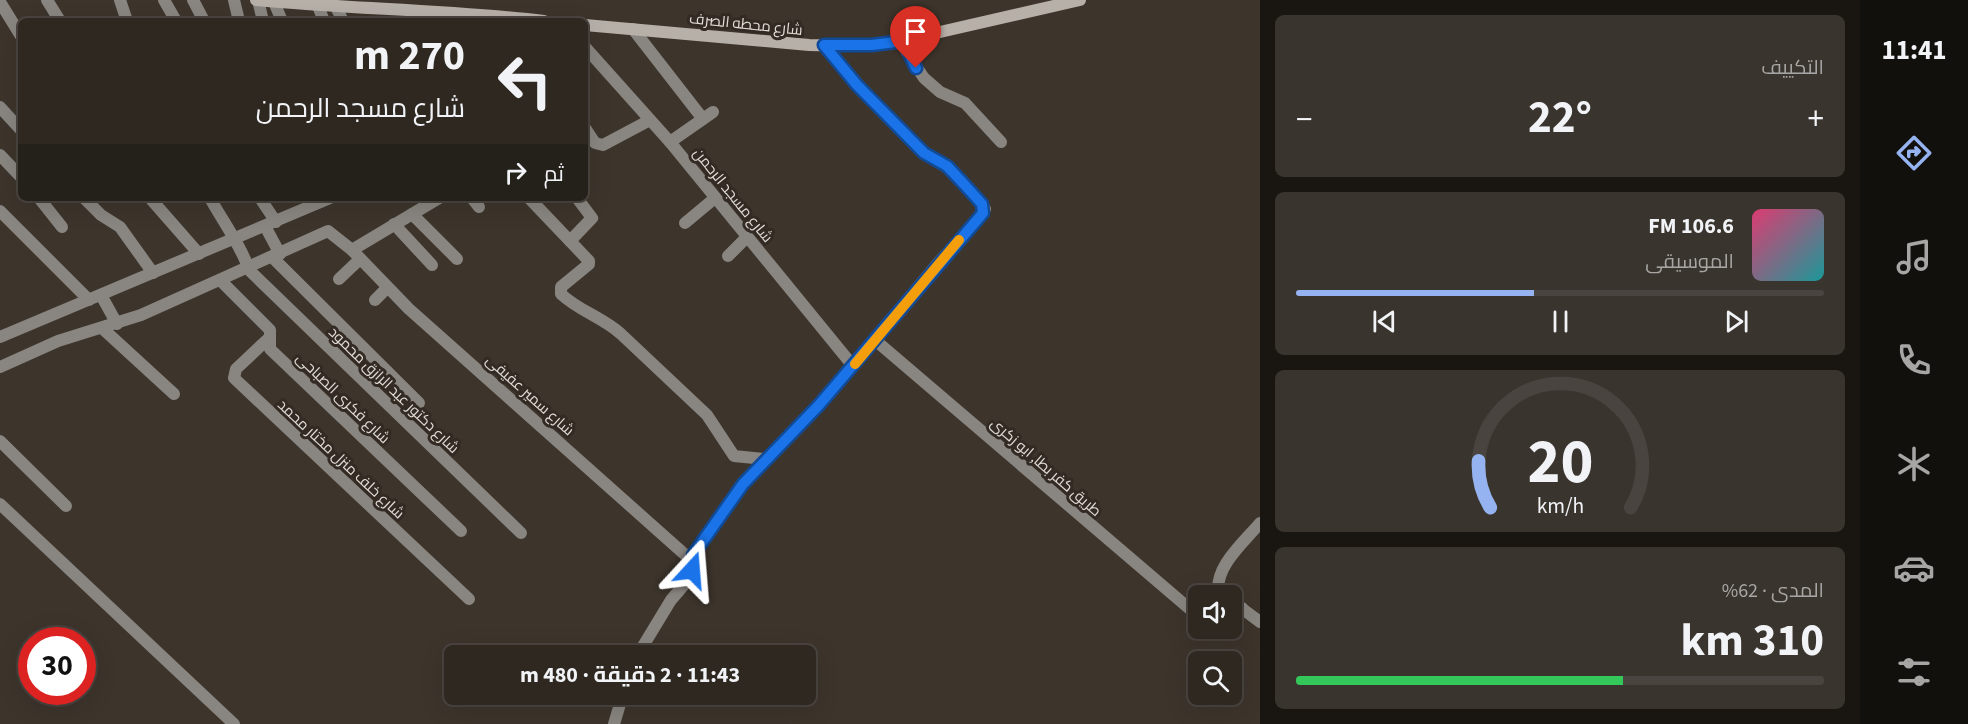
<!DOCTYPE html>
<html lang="ar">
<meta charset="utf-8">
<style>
:root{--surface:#2e2821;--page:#3a342e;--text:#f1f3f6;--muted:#a7a6a5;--line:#49443f;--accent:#95b2f1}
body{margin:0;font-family:"Source Sans 3",Cairo,sans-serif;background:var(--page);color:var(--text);direction:rtl;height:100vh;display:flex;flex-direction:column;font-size:22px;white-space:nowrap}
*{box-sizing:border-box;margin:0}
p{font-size:20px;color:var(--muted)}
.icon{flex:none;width:33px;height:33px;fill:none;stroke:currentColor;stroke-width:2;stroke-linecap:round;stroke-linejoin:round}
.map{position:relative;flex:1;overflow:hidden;direction:ltr}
.panel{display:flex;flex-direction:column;gap:15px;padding:15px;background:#191612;width:600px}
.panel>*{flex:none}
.hud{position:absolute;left:18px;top:18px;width:570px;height:183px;border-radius:9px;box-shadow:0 6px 24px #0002,0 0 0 2px var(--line);direction:rtl;background:#2e2821;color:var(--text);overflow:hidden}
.tools{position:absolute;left:1188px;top:585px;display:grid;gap:12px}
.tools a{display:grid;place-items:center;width:54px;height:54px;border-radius:9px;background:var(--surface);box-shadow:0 6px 24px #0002,0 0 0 2px var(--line);font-size:30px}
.speed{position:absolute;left:18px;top:627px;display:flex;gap:12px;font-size:30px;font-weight:700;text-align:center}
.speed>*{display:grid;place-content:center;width:78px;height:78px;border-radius:50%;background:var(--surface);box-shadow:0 6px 24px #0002,0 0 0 2px var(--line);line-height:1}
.speed .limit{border:9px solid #d22;background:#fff;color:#111}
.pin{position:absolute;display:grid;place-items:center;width:51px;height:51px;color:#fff;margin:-62px -26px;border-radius:50% 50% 50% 0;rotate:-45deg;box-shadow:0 0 6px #0007}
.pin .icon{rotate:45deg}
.me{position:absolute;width:66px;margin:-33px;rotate:19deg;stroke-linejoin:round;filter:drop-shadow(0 0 4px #0008)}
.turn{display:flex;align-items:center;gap:21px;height:126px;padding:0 24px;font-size:27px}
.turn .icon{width:78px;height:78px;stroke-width:2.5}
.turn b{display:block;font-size:42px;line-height:51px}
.then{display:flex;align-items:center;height:57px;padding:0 24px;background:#0003;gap:12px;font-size:22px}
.big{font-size:45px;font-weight:700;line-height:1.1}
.panel .widget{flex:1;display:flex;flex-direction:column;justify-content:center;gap:9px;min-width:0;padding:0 21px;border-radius:9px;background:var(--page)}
.panel .dial{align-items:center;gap:0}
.dial svg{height:156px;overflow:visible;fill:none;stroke:var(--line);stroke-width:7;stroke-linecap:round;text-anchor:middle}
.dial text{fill:var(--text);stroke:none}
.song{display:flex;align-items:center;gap:18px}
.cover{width:72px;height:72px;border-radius:9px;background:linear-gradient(135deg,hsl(340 70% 55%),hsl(180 70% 35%))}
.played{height:6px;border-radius:3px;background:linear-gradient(90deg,var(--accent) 45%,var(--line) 45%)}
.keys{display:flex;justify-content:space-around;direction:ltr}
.heat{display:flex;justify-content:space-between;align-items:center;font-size:33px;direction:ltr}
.charge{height:9px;border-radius:4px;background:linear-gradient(90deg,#34c759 62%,var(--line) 0)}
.trip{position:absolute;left:444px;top:645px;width:372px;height:60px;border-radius:9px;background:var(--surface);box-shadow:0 6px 24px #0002,0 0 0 2px var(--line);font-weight:700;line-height:60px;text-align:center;direction:rtl}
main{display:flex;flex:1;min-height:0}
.dock{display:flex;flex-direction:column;width:108px;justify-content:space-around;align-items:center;background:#12100d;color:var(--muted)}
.dock .icon{width:42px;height:42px}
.dock .current{color:var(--accent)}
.dock b{font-size:27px;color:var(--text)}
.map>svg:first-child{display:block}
</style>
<main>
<nav class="dock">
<b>11:41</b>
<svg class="icon current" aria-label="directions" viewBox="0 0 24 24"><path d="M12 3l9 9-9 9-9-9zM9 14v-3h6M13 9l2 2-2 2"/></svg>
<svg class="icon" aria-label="music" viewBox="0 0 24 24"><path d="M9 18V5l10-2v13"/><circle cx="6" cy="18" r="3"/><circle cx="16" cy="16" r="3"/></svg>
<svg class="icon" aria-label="phone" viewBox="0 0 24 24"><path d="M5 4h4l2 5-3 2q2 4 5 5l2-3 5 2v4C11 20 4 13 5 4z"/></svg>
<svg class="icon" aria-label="climate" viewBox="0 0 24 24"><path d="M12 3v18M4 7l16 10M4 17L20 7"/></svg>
<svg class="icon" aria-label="car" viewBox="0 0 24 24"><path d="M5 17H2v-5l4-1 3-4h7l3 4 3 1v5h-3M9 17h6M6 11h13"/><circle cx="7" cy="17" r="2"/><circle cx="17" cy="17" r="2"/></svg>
<svg class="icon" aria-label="filters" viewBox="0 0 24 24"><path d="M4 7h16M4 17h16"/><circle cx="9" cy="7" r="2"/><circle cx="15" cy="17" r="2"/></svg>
</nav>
<section class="panel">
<div class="widget"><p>التكييف</p>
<div class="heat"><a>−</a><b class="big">22°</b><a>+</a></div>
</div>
<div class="widget">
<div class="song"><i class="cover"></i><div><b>106.6 FM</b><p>الموسيقى</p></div></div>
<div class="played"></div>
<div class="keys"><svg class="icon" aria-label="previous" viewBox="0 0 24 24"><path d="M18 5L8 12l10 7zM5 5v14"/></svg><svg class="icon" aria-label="pause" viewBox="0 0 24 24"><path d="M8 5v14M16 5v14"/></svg><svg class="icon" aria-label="next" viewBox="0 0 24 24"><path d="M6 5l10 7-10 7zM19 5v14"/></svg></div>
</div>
<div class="widget dial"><svg viewBox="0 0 100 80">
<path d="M14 69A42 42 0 1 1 86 69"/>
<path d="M14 69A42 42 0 0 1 8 45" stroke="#95b2f1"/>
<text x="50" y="56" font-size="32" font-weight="700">20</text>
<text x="50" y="72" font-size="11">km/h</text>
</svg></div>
<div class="widget"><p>المدى · 62%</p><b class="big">310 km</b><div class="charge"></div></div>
</section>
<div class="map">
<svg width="1260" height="724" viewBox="0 0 1260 724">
<rect width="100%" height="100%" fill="#3d352c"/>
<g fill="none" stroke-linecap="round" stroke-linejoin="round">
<g stroke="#898580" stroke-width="12">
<polyline points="47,0 60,21"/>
<polyline points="120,0 127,21"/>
<polyline points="164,0 176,21"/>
<polyline points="193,0 204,21"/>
<polyline points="234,0 239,21"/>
<polyline points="258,0 263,21"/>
<polyline points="0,2 21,36"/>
<polyline points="274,2 282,21"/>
<polyline points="318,6 324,21"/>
<polyline points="336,7 343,21"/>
<polyline points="633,29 703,119"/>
<polyline points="903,41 907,53 924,78 940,92 965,103 1001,142"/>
<polyline points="585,47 670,142 853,366"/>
<polyline points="0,107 21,130"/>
<polyline points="585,128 595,143 603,145 650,120"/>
<polyline points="670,142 713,112"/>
<polyline points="0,155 21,177"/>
<polyline points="39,198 62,227"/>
<polyline points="84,198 101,215 120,227 153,273"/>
<polyline points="150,198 199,254"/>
<path d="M 210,198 C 219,215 246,254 248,269 L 521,533"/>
<polyline points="260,198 276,222"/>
<polyline points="472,198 479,207"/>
<path d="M 529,198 L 589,261 L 589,264 L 561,287 L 561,294 C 579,311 602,317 621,334 L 707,415 L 734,456 L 765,459"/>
<polyline points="0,211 89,300"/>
<polyline points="412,214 457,259"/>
<polyline points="685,223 715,198"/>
<polyline points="394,224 432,265"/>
<polyline points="265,226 280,254"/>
<polyline points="570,241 592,218 577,198"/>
<polyline points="352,250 439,198"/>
<polyline points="728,256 747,237"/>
<polyline points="273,258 419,403"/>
<polyline points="339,279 360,259"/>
<polyline points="220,280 270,330 270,349 461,531"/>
<polyline points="101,295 117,324"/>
<polyline points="375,300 387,288"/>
<polyline points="102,328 174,394"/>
<polyline points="0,337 330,198"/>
<polyline points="269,338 236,369 234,378 469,599"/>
<polyline points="875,340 1198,616"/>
<polyline points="0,367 58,341 141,315 328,231 352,250 409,309 691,560"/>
<polyline points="0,441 66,506"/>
<polyline points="0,504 234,724"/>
<path d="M 1219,594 C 1213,568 1244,542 1260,523"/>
<polyline points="1232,601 1260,622"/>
<polyline points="1232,622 1242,608"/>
<polyline points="637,656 671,600 689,579 693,555 743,484 830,393 938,263 980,217 985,209 952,171 924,153 868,96 824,45"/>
<polyline points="614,724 623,694"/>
</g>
<g stroke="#b7b0a9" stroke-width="12">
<path d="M 256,0 C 352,9 449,10 544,21"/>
<polyline points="585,25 809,45 852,46 892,43 1080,0"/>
</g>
</g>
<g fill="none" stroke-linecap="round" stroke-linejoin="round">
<defs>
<polyline id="route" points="692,570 693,555 743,484 819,405 983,213 982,204 963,183 947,166 924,153 857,85 824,45 872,45 903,41 916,68"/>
</defs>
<use href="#route" stroke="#114b97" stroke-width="15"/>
<use href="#route" stroke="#1a73e8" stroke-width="10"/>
<polyline stroke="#f59e0b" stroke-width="10" points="855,364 959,240"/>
</g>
<g text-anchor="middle" stroke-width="6" stroke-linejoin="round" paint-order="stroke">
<g font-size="15" fill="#e1ddd7" stroke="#332b23">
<text transform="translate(746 24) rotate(6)" y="5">شارع محطه الصرف</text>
<text transform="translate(733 195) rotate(51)" y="5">شارع مسجد الرحمن</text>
<text transform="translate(394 390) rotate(44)" y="5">شارع دكتور عبد الرازق محمود</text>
<text transform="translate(530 395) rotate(42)" y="5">شارع سمير عفيفى</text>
<text transform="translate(343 398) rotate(44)" y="5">شارع فكرى الصباحى</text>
<text transform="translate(341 459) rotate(43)" y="5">شارع خلف منزل مختار محمد</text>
<text transform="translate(1046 467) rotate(41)" y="5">طريق كفر بطا, ابو زكرى</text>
</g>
</g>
</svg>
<div class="tools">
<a><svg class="icon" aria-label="sound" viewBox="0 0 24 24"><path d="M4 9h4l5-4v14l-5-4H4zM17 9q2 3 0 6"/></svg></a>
<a><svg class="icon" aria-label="search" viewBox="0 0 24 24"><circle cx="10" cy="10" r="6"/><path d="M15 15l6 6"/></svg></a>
</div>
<div class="speed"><div class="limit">30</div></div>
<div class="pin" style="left:916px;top:68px;background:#d93025"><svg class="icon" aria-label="arrive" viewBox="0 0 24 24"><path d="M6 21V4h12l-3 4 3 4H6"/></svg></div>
<svg class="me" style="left:692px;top:570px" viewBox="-20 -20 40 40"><path d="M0-17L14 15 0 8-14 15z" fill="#1a73e8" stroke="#fff" stroke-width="4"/></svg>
<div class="trip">11:43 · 2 دقيقة · 480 m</div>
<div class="hud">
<div class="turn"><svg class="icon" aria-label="left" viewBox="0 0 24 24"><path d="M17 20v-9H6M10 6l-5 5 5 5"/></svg><div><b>270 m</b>شارع مسجد الرحمن</div></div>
<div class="then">ثم<svg class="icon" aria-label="right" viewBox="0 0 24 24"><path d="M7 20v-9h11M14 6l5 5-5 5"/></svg></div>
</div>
</div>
</main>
